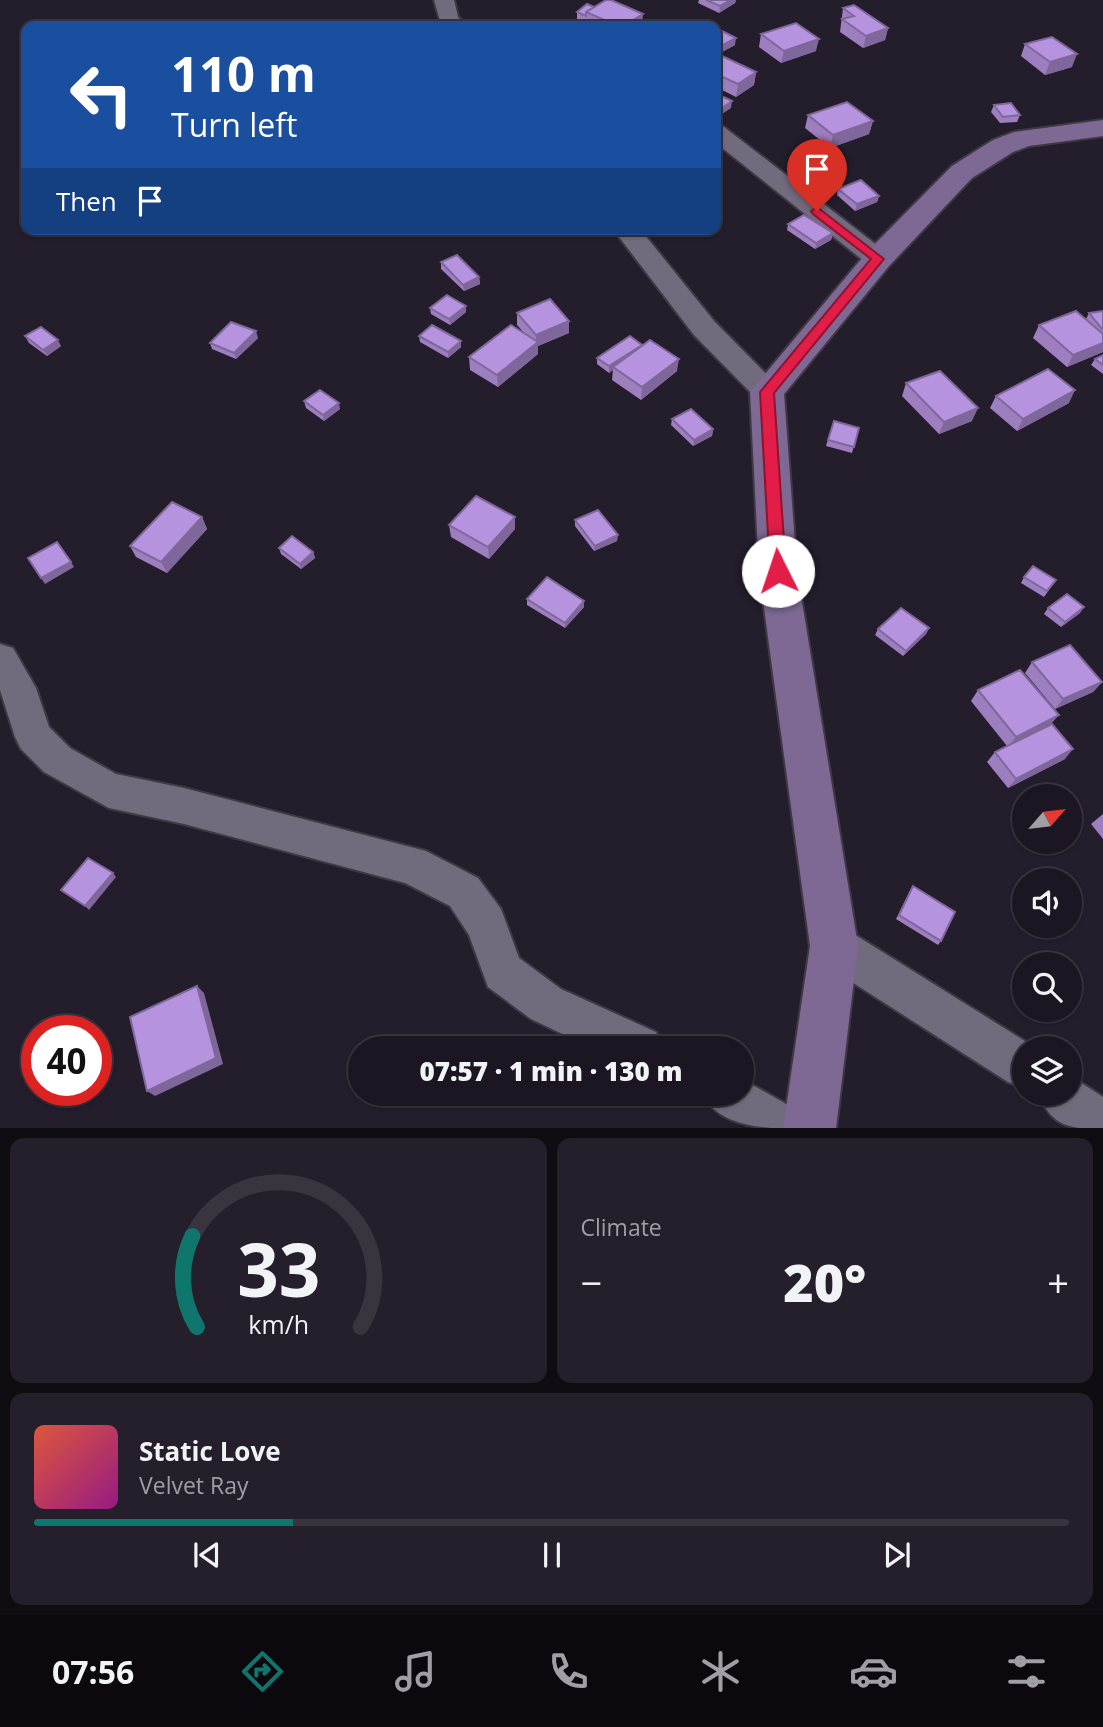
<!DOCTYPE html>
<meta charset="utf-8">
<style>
:root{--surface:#1b1621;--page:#241f2a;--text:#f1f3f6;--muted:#a09fa5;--line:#39353f;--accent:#0f766e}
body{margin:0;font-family:"Open Sans",sans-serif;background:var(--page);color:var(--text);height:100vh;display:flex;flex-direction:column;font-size:26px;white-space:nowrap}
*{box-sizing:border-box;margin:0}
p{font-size:23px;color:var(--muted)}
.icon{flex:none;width:38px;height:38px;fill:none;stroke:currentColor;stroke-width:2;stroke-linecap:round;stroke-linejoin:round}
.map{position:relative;height:1128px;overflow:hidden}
.panel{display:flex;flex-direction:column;gap:10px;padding:10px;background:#0f0c12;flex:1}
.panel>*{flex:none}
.hud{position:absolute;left:21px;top:21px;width:700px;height:214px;border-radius:14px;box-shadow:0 2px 5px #0004,0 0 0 2px var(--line);background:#1a4fa0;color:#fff;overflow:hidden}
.needle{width:46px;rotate:62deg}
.controls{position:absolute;left:1012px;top:784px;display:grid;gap:14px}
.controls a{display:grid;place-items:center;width:70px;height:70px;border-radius:50%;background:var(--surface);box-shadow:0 2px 5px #0004,0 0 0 2px var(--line);font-size:35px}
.speed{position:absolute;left:21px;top:1015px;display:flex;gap:14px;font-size:35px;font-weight:700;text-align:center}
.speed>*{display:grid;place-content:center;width:91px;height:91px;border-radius:50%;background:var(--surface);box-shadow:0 2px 5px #0004,0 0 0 2px var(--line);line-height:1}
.speed .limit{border:10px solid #d22;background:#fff;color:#111}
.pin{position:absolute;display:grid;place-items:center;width:60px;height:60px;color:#fff;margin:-72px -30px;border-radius:50% 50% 50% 0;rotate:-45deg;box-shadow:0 0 7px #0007}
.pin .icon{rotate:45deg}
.me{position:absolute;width:77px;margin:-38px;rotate:356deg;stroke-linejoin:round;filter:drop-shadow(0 0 5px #0008)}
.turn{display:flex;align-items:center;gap:24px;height:147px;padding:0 35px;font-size:32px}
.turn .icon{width:91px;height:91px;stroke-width:2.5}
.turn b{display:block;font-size:49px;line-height:60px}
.then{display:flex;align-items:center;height:66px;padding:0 35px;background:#0003;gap:14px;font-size:26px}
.big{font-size:52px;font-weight:800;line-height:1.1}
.panel .widget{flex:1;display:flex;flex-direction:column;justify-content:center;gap:10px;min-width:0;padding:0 24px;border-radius:14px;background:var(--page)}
.panel .dial{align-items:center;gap:0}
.dial svg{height:182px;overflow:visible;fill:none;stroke:var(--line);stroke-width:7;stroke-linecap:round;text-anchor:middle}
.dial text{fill:var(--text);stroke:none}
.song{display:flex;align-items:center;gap:21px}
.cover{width:84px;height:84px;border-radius:10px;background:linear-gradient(135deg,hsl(10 70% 55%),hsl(310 70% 35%))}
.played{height:7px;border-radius:4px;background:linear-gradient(90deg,var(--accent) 25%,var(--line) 25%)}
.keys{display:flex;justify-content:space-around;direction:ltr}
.heat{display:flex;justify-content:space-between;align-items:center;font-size:38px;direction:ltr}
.panel .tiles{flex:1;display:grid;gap:10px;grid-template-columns:1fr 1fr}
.widget:last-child{grid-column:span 2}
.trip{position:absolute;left:348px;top:1036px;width:406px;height:70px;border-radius:35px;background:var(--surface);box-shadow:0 2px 5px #0004,0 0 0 2px var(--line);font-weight:800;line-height:70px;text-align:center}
.menu{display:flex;height:112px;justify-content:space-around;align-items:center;background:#0b090d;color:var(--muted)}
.menu .icon{width:49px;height:49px}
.menu .selected{color:var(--accent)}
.menu b{font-size:32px;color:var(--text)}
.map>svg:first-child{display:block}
</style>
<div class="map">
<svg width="1103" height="1129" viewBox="0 0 1103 1129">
<rect width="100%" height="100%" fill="#241d2c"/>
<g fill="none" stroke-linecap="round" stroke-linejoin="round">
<defs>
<g id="street">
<polygon points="434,0 454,0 458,17 467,26 441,24"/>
<polygon points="716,125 724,127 887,253 891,259 887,265 878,267 869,265 716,143"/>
<polygon points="613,229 640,229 714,321 777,385 782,392 777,399 767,403 757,399 694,335"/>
<polygon points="0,644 13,648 36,688 49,727 70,748 116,774 184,788 426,851 478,878 501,909 519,958 561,989 656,1032 662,1048 592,1048 531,1019 488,987 469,935 450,906 405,883 184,824 109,808 44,772 21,749 15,737 0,690"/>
<polygon points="834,925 849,931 1036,1048 1024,1048 1024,1088 1008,1082 819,961 813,946 819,931"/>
<path d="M 1069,1075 L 1103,1097 L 1103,1129 C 1071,1129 1051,1127 1039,1094 L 1069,1094 Z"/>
<path d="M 742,1079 L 802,1113 L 809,1129 C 770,1129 719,1129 703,1094 L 742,1094 Z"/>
</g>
<polygon id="secondary" points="1103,120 1103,136 1029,146 1013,152 972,178 889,266 784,394 797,571 858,946 836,1129 783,1129 810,946 759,571 750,392 867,252 952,166 993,140 1014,132"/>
</defs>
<use href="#street" stroke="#3f3946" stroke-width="4"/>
<use href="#secondary" stroke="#3f3946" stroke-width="4"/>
<use href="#street" fill="#726a7d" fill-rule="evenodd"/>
<use href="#secondary" fill="#7d6994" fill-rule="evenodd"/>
</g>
<g fill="#9d7ebf">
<polygon points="699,0 736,0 735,3 719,13 698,3"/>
<polygon points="587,4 642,26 590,26 585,24 585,22 577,19 577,12"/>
<polygon points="843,8 888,28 885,40 863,48 840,32"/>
<polygon points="716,28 735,45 722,52 716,48"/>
<polygon points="761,34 816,51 781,63 759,47"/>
<polygon points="1025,44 1072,67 1045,75 1021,56"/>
<polygon points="716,60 756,72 754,85 736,97 716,87"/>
<polygon points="994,105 1020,115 1017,122 1000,123 991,112"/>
<polygon points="808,115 873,121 869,134 830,148 805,128"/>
<polygon points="838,189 879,196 877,202 855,211 837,195"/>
<polygon points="788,224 833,233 831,240 815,249 787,230"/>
<polygon points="441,262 479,277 480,284 464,291 441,269"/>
<polygon points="466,306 466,312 450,325 431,314 430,308"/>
<polygon points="1103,311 1103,352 1067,367 1033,338 1039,325 1086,319 1089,313"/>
<polygon points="517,313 569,321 569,333 538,346 538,354 498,387 470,370 469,357 525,334 517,325"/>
<polygon points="25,336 61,346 47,356 29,343"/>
<polygon points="419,336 461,341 461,347 448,358 420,342"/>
<polygon points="258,338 236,359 212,349 210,343"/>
<polygon points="642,346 677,371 641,400 612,380 613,370 609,373 597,364 597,358"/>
<polygon points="1103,355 1103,374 1091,365 1095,359"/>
<polygon points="906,383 972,421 939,434 902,396"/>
<polygon points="996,396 1069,403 1017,431 990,408"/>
<polygon points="304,401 340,409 324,421 306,408"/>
<polygon points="672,419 713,429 712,436 693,446 671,425"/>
<polygon points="834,421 859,428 852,453 826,446"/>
<polygon points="202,517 207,529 167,573 136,557 130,546"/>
<polygon points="515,517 515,529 489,559 451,537 449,525"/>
<polygon points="575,520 617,541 594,551 575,526"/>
<polygon points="279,548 313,552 315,558 301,569 281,554"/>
<polygon points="1024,577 1056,580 1044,597 1021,583"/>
<polygon points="527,599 584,601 584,607 565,628 527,605"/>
<polygon points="1048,608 1080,613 1061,627 1044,614"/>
<polygon points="929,628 926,634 903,656 875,635 878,629"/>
<polygon points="1032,662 1102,682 1093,692 1055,709 1025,673"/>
<polygon points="978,690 1051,725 1065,759 1008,788 987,762 995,752 1007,746 971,701"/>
<polygon points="1103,814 1103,839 1091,824"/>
<polygon points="913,886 941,941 938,945 896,919 910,891"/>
</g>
<g fill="#7f679b">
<polygon points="731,0 736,0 735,3 719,13 720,6"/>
<polygon points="643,14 642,26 623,26"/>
<polygon points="888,28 885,40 863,48 866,36"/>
<polygon points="736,38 735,45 722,52 723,45"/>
<polygon points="819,39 816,51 781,63 784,51"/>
<polygon points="1077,54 1072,67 1045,75 1050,62"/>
<polygon points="756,72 754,85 736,97 738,84"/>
<polygon points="732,101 731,108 716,118 716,112"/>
<polygon points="873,121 869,134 830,148 833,135"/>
<polygon points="879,196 877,202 855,211 857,204"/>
<polygon points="833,233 831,240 815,249 816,243"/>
<polygon points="479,277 480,284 464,291 463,285"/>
<polygon points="466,306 466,312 450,325 449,319"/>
<polygon points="569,321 569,333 538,346 538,354 498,387 497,375 536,344 536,335"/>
<polygon points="256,331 258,338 236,359 234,353"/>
<polygon points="58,340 61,346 47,356 43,350"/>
<polygon points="461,341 461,347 448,358 448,352"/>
<polygon points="1103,343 1103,352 1067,367 1073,355"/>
<polygon points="642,345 642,351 613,367 613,370 609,373 609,366"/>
<polygon points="679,359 677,371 641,400 642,387"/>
<polygon points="1075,390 1069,403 1017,431 1023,419"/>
<polygon points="339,403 340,409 324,421 323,415"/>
<polygon points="978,408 972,421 939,434 944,422"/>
<polygon points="713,429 712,436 693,446 694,440"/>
<polygon points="202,517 207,529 167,573 161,562"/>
<polygon points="515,517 515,529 489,559 488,547"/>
<polygon points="618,535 617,541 594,551 595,546"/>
<polygon points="313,552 315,558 301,569 300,564"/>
<polygon points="71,562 74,567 45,584 41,578"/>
<polygon points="584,601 584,607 565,628 565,623"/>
<polygon points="1084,607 1080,613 1061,627 1065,622"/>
<polygon points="929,628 926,634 903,656 906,651"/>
<polygon points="1102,682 1093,692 1055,709 1063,699"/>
<polygon points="1059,715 1050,725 1008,747 1016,737"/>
<polygon points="1073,749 1065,759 1008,788 1016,779"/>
<polygon points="113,873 116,877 89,910 85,906"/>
<polygon points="197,986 204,993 223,1064 155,1096 147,1091"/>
</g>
<g fill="#b693de" stroke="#7f679b" stroke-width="2">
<polygon points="606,0 611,0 643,14 623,26 618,26 586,12"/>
<polygon points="706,0 731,0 720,6"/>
<polygon points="587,4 594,7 586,12 586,16 577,12"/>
<polygon points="854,5 888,28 866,36 842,19 854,16 843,8"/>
<polygon points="301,20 313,26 288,26"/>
<polygon points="796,23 819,39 784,51 761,34"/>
<polygon points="716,28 736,38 723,45 716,41"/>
<polygon points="1052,37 1077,54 1050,62 1025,44"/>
<polygon points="722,56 756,72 738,84 716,74 716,60"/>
<polygon points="717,94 732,101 716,112 716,95"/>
<polygon points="847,102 873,121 833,135 808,115"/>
<polygon points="1011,103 1020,115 1003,117 994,105"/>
<polygon points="861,180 879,196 857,204 838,189"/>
<polygon points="804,215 833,233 816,243 788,224"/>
<polygon points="457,255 479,277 463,285 441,262"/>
<polygon points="447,295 466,306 449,319 430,308"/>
<polygon points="550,299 569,321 536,335 517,313"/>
<polygon points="1076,311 1103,334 1103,343 1073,355 1039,325"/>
<polygon points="1103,311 1103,330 1089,313"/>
<polygon points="231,322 256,331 234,353 210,343"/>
<polygon points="432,325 461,341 448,352 419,336"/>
<polygon points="511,325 538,342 497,375 469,357"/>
<polygon points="41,327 58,340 43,350 25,336"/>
<polygon points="630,336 642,345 609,366 597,358"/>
<polygon points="650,340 679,359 642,387 613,367"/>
<polygon points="1103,355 1103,365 1095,359"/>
<polygon points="1048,369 1075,390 1023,419 996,396"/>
<polygon points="940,371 978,408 944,422 906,383"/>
<polygon points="320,390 339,403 323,415 304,401"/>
<polygon points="691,409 713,429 694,440 672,419"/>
<polygon points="834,421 859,428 854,447 828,440"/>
<polygon points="476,496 515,517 488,547 449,525"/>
<polygon points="172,502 202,517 161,562 130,546"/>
<polygon points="598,510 618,535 595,546 575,520"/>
<polygon points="292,536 313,552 300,564 279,548"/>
<polygon points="57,542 71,562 41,578 28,558"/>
<polygon points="1033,566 1056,580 1047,591 1024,577"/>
<polygon points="547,577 584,601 565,623 527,599"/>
<polygon points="1067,594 1084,607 1065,622 1048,608"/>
<polygon points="901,608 929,628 906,651 878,629"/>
<polygon points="1070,645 1102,682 1063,699 1032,662"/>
<polygon points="1020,670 1059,715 1016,737 978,690"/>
<polygon points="1052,724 1073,749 1016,779 995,752"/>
<polygon points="88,858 113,873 85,906 61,890"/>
<polygon points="913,886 955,912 941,941 899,915"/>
<polygon points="197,986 216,1058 147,1091 130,1017"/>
</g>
<polygon fill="#e11d48" stroke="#92132f" stroke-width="2" points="817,207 884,259 774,393 786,571 778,578 770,571 760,392 871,259 813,214 811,211"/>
</svg>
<div class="controls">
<a><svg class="needle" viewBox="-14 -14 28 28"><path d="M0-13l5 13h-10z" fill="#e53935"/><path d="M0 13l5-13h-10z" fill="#a09fa5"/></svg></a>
<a><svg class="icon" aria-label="sound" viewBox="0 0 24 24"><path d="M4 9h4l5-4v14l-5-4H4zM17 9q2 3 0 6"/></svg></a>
<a><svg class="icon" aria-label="search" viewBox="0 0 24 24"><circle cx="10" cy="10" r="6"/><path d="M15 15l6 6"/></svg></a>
<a><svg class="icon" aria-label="layers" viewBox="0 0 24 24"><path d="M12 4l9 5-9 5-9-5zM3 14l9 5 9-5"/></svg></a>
</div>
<div class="speed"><div class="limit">40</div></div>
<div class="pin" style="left:817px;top:211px;background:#d93025"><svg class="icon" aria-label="arrive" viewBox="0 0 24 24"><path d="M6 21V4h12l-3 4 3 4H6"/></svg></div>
<svg class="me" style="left:778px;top:571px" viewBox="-20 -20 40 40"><circle r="19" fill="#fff"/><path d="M0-13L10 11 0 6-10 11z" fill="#e11d48"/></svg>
<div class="trip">07:57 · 1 min · 130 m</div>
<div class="hud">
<div class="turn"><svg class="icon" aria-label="left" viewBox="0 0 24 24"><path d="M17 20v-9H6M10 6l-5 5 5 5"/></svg><div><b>110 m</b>Turn left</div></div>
<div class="then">Then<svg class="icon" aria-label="arrive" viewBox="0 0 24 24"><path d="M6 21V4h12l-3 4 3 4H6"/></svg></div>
</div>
</div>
<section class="panel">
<div class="tiles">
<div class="widget dial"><svg viewBox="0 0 100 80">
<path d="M14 69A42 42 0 1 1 86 69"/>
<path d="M14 69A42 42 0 0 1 12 29" stroke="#0f766e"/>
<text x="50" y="56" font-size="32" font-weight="700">33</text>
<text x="50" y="72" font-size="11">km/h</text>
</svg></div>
<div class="widget"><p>Climate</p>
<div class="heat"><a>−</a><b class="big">20°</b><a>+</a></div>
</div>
<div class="widget">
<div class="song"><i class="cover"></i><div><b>Static Love</b><p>Velvet Ray</p></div></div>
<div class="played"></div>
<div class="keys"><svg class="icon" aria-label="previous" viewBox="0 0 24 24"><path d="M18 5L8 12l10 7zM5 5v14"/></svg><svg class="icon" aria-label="pause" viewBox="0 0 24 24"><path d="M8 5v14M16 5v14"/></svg><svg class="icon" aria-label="next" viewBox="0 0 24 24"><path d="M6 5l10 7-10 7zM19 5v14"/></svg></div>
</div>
</div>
</section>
<nav class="menu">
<b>07:56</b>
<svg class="icon selected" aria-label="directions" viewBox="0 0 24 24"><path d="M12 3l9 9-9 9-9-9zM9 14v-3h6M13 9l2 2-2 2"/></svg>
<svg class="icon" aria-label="music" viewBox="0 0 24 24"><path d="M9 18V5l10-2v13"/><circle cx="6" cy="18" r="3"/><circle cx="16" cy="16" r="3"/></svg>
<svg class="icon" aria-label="phone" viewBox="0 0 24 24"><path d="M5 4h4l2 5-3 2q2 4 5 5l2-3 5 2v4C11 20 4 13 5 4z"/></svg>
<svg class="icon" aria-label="climate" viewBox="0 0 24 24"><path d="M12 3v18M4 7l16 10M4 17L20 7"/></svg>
<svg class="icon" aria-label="car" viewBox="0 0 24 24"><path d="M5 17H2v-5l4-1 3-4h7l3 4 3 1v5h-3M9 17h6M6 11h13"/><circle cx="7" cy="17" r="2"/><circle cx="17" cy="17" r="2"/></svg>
<svg class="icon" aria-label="filters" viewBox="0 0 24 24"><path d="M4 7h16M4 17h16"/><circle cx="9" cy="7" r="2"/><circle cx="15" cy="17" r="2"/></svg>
</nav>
